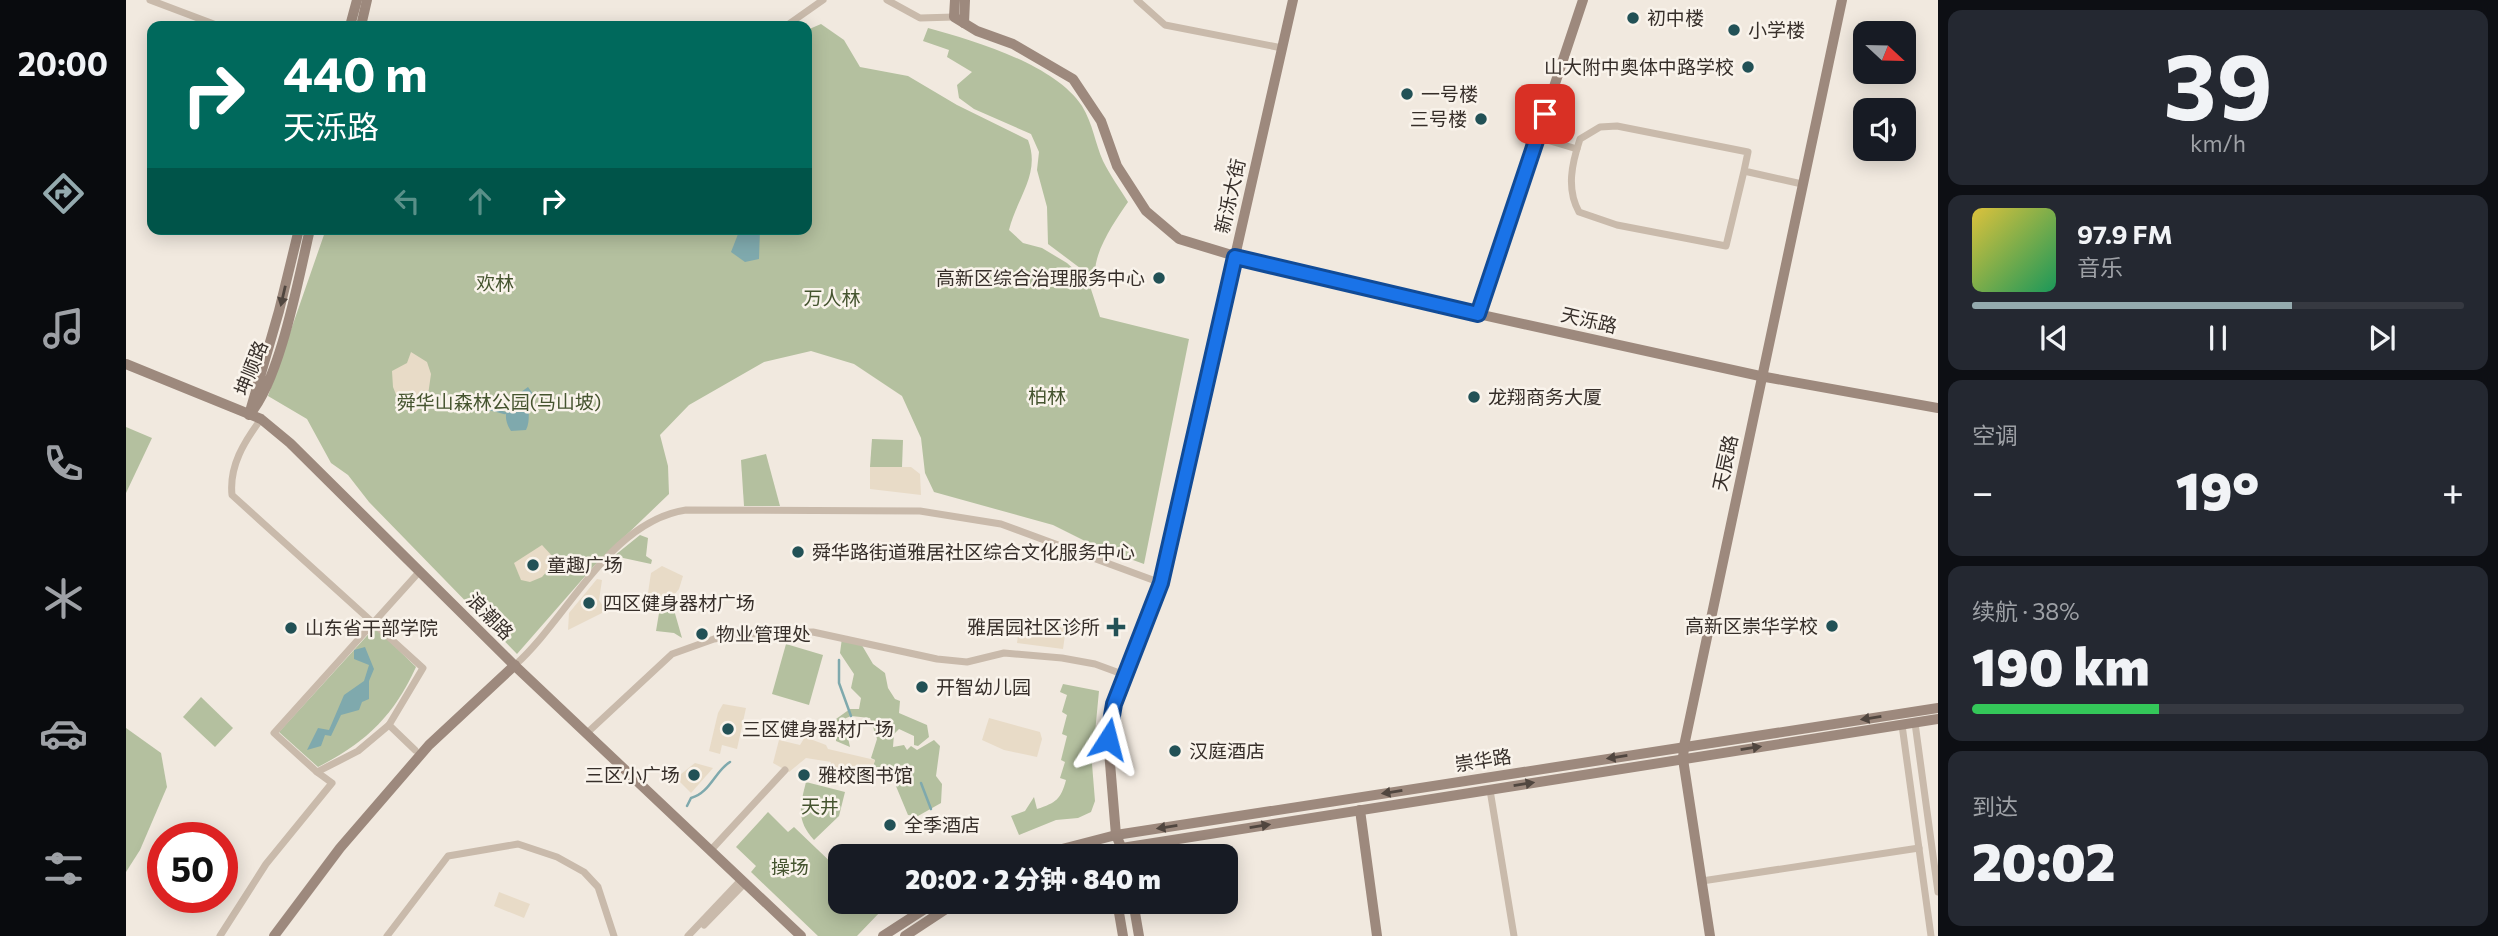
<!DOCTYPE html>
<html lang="zh">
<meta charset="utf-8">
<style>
:root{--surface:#171b24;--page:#242831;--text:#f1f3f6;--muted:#9ea1a6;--line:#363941;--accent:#94aaae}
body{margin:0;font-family:Commissioner,"Noto Sans SC",sans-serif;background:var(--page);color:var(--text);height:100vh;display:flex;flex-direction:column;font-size:26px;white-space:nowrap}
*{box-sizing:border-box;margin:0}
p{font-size:23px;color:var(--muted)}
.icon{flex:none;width:38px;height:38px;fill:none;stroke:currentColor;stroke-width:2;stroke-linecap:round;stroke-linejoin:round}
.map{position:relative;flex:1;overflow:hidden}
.details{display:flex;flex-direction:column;gap:10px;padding:10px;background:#0d0f14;width:560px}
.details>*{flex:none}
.banner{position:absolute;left:21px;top:21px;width:665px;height:214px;border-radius:14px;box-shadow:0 4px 18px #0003;background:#00695c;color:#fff;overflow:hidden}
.needle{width:46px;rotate:112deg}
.fabs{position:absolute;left:1727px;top:21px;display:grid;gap:14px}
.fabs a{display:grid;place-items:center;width:63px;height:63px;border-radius:14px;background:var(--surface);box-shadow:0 4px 18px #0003;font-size:35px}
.speed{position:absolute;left:21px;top:822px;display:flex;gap:14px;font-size:35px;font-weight:700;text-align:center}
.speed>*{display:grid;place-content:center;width:91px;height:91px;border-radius:50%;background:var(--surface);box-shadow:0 4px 18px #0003;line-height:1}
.speed .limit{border:10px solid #d22;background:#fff;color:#111}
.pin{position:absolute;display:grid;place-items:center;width:60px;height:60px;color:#fff;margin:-30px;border-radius:14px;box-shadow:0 4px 10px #0006}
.me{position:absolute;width:77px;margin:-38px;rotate:9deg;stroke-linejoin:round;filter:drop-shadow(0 0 5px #0008)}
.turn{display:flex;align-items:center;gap:24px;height:147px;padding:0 21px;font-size:32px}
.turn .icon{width:91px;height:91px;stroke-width:2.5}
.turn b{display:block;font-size:49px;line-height:60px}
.lanes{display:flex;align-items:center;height:66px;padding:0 21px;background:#0003;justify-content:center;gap:35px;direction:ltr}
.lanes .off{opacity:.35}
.big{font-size:52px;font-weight:800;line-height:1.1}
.details .tile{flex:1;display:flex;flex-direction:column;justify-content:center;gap:10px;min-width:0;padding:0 24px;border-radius:14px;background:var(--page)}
.details .dial{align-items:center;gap:0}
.dial b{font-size:91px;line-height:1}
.song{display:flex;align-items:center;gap:21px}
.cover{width:84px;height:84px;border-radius:10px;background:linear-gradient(135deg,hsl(50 70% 55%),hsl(150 70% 35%))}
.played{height:7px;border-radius:4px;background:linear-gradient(90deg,var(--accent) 65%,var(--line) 65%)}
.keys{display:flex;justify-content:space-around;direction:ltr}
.heat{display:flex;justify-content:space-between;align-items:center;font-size:38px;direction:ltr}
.charge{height:10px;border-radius:5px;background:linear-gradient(90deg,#34c759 38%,var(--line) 0)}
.trip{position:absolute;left:702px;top:844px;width:410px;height:70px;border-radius:14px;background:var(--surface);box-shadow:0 4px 18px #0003;font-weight:800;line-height:70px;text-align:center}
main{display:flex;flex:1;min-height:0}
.tabs{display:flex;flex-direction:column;width:126px;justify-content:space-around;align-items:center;background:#090b0e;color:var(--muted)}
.tabs .icon{width:49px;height:49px}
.tabs .active{color:var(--accent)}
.tabs b{font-size:32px;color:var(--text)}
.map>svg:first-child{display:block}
</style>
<main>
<nav class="tabs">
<b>20:00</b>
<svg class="icon active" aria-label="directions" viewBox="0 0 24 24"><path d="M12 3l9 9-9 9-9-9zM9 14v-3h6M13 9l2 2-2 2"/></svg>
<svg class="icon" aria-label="music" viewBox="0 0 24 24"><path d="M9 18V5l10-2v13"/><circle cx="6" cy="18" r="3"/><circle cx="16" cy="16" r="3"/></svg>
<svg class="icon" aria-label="phone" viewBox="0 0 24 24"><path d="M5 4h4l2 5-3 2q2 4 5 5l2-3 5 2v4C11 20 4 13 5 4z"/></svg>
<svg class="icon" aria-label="climate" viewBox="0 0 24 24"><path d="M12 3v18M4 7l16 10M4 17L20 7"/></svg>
<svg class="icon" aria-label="car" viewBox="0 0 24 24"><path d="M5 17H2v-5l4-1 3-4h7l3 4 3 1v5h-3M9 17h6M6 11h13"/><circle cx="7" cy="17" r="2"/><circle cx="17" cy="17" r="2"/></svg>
<svg class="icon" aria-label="filters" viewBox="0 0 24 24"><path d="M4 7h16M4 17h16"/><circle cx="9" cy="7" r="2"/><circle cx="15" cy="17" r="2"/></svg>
</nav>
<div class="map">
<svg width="1812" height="936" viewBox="0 0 1812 936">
<rect width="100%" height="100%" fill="#f1e9df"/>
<g fill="#b4c09f">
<path d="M 695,24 L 718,40 L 734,67 L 782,76 L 831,105 L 902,140 C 915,174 891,197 883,230 L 897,243 L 916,248 L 941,263 L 963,283 L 974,317 L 1063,339 L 1018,564 L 971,547 L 927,525 L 808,492 L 799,473 L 795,438 L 776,396 L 728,364 L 685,351 L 638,362 L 563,405 L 534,435 L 542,466 L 543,494 L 468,566 L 391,654 L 243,502 L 222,475 L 205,463 L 181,419 L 142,396 L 200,229 L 681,229 L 681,30 Z"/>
<path d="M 802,28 C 849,41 928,64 956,106 C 967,124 969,143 977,161 C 984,175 994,189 1002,202 C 989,221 964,256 970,280 L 922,244 L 921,207 L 911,170 L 913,152 L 905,134 L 848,109 L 833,98 L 831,85 L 846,72 L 821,57 L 823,50 L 797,41 Z"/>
<polygon points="0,427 26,438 0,493"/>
<polygon points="746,439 777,440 776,467 744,467"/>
<polygon points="640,454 654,506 618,506 615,460"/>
<polygon points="514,535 522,538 520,556 526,560 525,564 488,556"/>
<polygon points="536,601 546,603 556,638 548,633 530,631 533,613 530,607"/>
<path d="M 249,627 L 290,667 C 267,717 240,742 192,767 L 153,732 Z"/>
<polygon points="716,638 734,642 747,664 759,673 762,688 769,699 774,701 773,713 801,725 803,737 792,746 788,745 788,736 773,729 768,734 767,747 778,745 781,750 785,746 791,750 808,740 814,746 810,776 816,784 815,803 792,816 782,815 767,779 745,773 749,760 745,758 751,739 744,718 725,716 718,719 724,747 710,741 710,719 724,709 733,709 735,698 725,688 728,674 714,653"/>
<polygon points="660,644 697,655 683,705 646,694"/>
<path d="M 937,684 L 973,691 L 966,764 L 969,801 L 965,812 L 952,818 L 930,820 L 893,835 L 885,816 L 899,811 L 908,797 L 911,809 C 930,803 935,799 940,780 L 934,778 L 939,762 L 935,760 L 941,736 L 936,734 L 941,715 L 936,712 L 941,695 L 934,692 Z"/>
<polygon points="75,697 107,728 89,747 57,717"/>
<polygon points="0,728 35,753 41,787 14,850 0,872"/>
<path d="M 680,782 L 719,792 L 713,816 L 688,840 C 670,820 674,806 680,782 Z"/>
<polygon points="642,812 662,832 668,827 714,871 714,901 745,901 755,911 731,936 692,936 625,872 630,866 610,847"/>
</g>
<g fill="#e8dbc7">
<polygon points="285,352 301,362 305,374 301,402 289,412 282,411 273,402 267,387 266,371 281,363"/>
<polygon points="744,467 785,467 794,474 795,495 744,489"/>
<polygon points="416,545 428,558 424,568 416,577 404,582 395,580 388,563"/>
<polygon points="536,566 557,576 553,589 548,595 525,600 522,593 525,573"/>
<polygon points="471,579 476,580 473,600 480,611 442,630 443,613"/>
<polygon points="894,621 940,628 937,649 891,643"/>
<polygon points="597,704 620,708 611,749 596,745 594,754 583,751 592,713"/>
<polygon points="863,718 914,732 916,739 911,757 878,750 856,740"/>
<polygon points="679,737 700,745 702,749 749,760 745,773 718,767 716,773 703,770 705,762 680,758 663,772 647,763 653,740 674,745"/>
<polygon points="569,763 587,768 565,793 550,778"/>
<polygon points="373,892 404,904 398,918 368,906"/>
</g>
<g fill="#7fa9ad">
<polygon points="614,229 634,229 633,259 619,262 605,252"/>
<path d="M 402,387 L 407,394 C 399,407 406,418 400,430 L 385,431 C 372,412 386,398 402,387 Z"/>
<polygon points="239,647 248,669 243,681 243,699 236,702 233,710 215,715 205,736 199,735 195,746 181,750 192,728 203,730 218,695 238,681 243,665 228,659 228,650"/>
</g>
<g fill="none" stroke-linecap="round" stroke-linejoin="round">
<g stroke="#7fa9ad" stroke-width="2.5">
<polyline points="364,409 379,413"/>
<polyline points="713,660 713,683 725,716"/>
<polyline points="795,783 805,809"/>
<path d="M 561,806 L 565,798 C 584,793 589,771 604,762"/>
</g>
<g stroke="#c9baab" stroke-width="7">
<polyline points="24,0 93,26"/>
<polyline points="761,0 794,18 828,17"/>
<polyline points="1011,0 1039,25 1156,48"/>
<polyline points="660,26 697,0"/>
<polyline points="1411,137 1451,149"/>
<path d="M 1618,171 L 1600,246 L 1491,225 L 1453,212 C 1440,189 1446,163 1454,139 L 1474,127 L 1491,126 L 1622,152 L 1618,171 L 1676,184"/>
<path d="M 135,419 C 118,442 103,466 106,495 L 297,668 L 263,725"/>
<path d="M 389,665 C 441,619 484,521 560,510 L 794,511 L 875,524 L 1035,583"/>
<polyline points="1789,723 1812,892"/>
<polyline points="1776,725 1805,936"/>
<polyline points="461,733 546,654 588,639 620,634 687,632 811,659 841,662 878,653 936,658 969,664 999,675"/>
<polyline points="289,750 263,725 232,751 191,772 148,733 294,571"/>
<polyline points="1364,790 1388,936"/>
<polyline points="585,850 659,770"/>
<polyline points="1576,881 1793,848"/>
<polyline points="578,925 616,886"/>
<polyline points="94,936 140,864 206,783 191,772"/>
<polyline points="261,936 322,856 392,844 431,857 458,872 472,887 488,936"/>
<polyline points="562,936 616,879"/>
</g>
<g stroke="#9d897d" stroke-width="10">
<polyline points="829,0 828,17 851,31 887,44 947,79 975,121 991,166 1020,211 1053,239 1109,256 1352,314 1634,376 1812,408"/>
<polyline points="838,23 839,0"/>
<polyline points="224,26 231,0"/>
<polyline points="235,26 241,0"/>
<path d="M 173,229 L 153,311 L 123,415 C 154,381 173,276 184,229"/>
<polyline points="1352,314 1457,0"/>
<polyline points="0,364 135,419 164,443 387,664 675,936"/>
<polyline points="1234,810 1251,936"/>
<polyline points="909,856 990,835 1812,708"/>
<polyline points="945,856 1812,719"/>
<polyline points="999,856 990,835 982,739 988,703 1035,583 1167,0"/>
<polyline points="991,901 997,936"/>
<polyline points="1007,901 1013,936"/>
<polyline points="148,936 214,848 303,745 389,665"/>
<polyline points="757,936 811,901"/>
<polyline points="779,936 832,901"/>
<polyline points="1584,936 1557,759 1558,746 1716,0"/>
</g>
</g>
<defs><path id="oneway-solid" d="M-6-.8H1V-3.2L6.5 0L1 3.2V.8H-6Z" transform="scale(1.75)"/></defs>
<g fill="#50463f">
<use href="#oneway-solid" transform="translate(157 296) rotate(103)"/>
<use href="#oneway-solid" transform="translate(1745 718) rotate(171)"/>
<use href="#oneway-solid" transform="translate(1625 748) rotate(-9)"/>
<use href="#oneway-solid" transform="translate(1491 757) rotate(171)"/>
<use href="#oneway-solid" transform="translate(1398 784) rotate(-9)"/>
<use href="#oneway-solid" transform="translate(1266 792) rotate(171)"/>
<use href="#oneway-solid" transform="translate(1134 826) rotate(-9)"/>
<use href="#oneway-solid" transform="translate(1041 827) rotate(171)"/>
</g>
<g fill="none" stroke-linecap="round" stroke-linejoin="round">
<defs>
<polyline id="route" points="982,739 988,704 1035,583 1109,257 1352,314 1419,114"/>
</defs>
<use href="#route" stroke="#114b97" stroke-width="18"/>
<use href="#route" stroke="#1a73e8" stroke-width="12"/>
</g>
<g fill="#225156" stroke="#f9f3eb" stroke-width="2.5">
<circle cx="1507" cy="18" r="7"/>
<circle cx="1608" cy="30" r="7"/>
<circle cx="1622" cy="67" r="7"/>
<circle cx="1281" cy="94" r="7"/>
<circle cx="1355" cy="119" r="7"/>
<circle cx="1033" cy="278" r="7"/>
<circle cx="1348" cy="397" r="7"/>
<circle cx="672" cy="552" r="7"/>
<circle cx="407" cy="565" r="7"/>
<circle cx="463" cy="603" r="7"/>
<circle cx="1706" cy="626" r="7"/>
<path d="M986.5 616.5h7v7h7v7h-7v7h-7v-7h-7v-7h7z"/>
<circle cx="165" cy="628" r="7"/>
<circle cx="576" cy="634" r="7"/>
<circle cx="796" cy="687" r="7"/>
<circle cx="602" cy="729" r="7"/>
<circle cx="1049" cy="751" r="7"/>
<circle cx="568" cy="775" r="7"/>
<circle cx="678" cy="775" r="7"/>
<circle cx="764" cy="825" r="7"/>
</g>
<g text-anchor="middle" stroke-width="5" stroke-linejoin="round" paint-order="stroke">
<g font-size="19" fill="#372f2a" stroke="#f9f3eb" text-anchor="start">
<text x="1521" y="25">初中楼</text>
<text x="1622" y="37">小学楼</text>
<text x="1608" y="74" text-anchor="end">山大附中奥体中路学校</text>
<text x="1295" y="101">一号楼</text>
<text x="1341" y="126" text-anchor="end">三号楼</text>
<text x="1019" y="285" text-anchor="end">高新区综合治理服务中心</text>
<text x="1362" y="404">龙翔商务大厦</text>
<text x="686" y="559">舜华路街道雅居社区综合文化服务中心</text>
<text x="421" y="572">童趣广场</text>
<text x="477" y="610">四区健身器材广场</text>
<text x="1692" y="633" text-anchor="end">高新区崇华学校</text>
<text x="974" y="634" text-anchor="end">雅居园社区诊所</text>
<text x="179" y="635">山东省干部学院</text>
<text x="590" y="641">物业管理处</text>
<text x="810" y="694">开智幼儿园</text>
<text x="616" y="736">三区健身器材广场</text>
<text x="1063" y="758">汉庭酒店</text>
<text x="554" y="782" text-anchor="end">三区小广场</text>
<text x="692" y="782">雅校图书馆</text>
<text x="778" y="832">全季酒店</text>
</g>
<g font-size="19" fill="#372f2a" stroke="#f9f3eb">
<text transform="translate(1104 196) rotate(-77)" y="7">新泺大街</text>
<text transform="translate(1463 320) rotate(13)" y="7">天泺路</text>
<text transform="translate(125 368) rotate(-68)" y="7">坤顺路</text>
<text transform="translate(1599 463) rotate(-78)" y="7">天辰路</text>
<text transform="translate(364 616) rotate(45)" y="7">浪潮路</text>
<text transform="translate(1357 760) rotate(-9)" y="7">崇华路</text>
</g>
<g font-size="19" fill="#45542f" stroke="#f9f3eb">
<text x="369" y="290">欢林</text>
<text x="706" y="305">万人林</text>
<text x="921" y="403">柏林</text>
<text x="373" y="409">舜华山森林公园(马山坡)</text>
<text x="694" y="813">天井</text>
<text x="664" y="874">操场</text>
</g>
</g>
</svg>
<div class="fabs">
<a><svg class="needle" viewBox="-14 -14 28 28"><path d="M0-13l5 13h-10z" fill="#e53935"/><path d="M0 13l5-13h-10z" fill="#9ea1a6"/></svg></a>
<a><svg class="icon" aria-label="sound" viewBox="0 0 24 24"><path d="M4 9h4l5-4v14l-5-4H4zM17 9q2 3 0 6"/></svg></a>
</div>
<div class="speed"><div class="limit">50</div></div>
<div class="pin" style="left:1419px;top:114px;background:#d93025"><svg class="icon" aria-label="arrive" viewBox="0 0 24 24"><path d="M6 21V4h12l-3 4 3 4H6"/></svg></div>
<svg class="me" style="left:982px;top:739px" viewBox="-20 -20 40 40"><path d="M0-17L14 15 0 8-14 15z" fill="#1a73e8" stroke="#fff" stroke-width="4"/></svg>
<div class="trip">20:02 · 2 分钟 · 840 m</div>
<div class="banner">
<div class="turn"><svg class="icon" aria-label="right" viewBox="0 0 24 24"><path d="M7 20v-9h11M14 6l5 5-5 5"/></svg><div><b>440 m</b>天泺路</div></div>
<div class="lanes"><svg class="icon off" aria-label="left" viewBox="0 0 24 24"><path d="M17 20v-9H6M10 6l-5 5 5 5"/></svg><svg class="icon off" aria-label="ahead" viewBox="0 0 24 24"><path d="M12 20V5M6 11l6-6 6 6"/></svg><svg class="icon" aria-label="right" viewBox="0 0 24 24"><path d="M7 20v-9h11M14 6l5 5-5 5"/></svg></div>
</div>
</div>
<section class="details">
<div class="tile dial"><b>39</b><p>km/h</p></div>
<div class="tile">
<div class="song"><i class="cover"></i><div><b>97.9 FM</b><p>音乐</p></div></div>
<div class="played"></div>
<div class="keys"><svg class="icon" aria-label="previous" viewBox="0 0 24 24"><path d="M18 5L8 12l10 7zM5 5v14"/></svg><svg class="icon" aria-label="pause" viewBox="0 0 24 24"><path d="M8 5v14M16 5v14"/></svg><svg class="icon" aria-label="next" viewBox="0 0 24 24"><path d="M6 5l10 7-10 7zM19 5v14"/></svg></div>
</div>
<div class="tile"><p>空调</p>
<div class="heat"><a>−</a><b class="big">19°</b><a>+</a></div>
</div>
<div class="tile"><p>续航 · 38%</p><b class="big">190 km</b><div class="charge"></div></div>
<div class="tile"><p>到达</p><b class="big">20:02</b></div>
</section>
</main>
